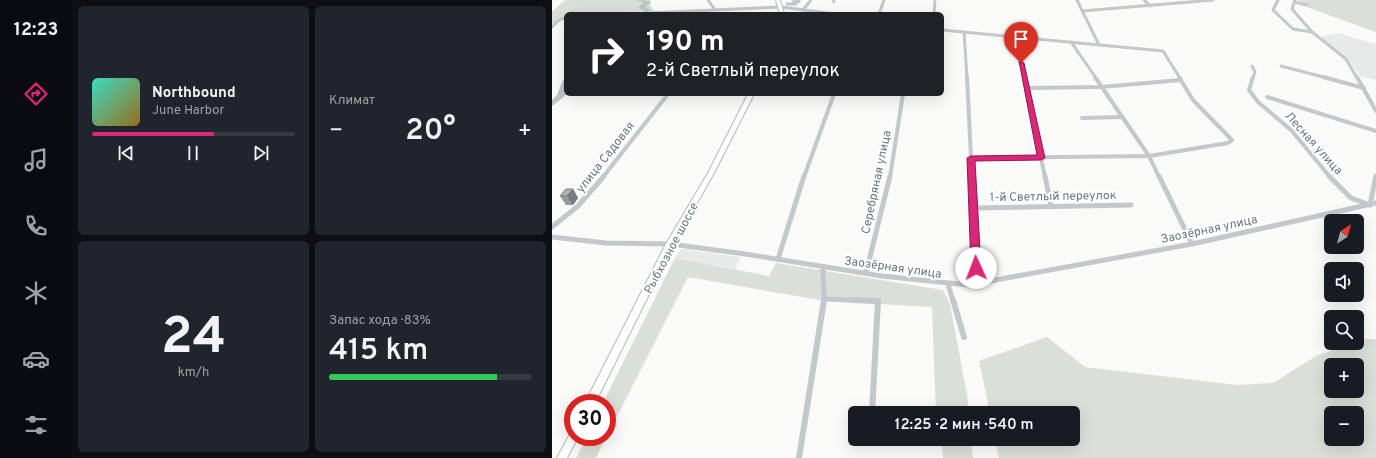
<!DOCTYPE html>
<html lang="ru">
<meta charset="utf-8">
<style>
:root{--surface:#171b24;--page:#20242c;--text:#f1f3f6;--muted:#9ea1a6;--line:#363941;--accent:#db2777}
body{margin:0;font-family:Overpass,sans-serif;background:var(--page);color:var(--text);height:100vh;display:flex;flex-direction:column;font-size:15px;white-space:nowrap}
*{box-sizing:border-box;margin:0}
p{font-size:13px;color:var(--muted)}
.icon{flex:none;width:22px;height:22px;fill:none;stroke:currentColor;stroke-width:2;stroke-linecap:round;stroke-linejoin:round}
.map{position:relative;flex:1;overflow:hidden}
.sheet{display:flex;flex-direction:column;gap:6px;padding:6px;background:#0d0f14;width:480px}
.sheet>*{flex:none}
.guide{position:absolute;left:12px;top:12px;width:380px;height:84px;border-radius:6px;box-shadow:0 4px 16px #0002;background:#202124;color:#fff;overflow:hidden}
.needle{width:26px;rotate:36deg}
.tools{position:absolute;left:772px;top:214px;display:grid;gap:8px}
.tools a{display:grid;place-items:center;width:40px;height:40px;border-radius:6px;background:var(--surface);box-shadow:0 4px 16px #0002;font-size:20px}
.speed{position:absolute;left:12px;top:394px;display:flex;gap:8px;font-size:20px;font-weight:700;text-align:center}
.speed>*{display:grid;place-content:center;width:52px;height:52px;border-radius:50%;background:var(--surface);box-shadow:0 4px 16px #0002;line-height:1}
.speed .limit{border:6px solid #d22;background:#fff;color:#111}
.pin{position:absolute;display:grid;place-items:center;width:34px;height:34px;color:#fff;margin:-41px -17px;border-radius:50% 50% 50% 0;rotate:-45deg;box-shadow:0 0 4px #0007}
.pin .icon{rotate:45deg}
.me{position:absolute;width:44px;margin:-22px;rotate:358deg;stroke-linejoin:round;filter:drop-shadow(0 0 3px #0008)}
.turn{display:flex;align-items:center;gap:14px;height:84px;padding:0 16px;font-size:18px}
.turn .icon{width:52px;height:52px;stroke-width:2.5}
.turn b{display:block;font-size:28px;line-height:34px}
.big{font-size:30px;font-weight:600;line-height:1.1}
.sheet .widget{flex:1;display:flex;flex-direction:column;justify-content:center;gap:6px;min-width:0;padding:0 14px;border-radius:6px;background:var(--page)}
.sheet .dial{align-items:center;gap:0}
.dial b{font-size:52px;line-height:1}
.song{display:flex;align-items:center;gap:12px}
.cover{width:48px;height:48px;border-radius:6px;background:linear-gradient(135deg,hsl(170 70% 55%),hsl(40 70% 35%))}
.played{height:4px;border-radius:2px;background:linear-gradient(90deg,var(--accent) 60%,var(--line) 60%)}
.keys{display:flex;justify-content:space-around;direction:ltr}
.heat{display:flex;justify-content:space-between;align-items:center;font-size:22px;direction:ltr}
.charge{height:6px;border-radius:3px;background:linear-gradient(90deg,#34c759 83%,var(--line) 0)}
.sheet .tiles{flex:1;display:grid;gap:6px;grid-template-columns:repeat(2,1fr)}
.trip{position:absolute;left:296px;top:406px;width:232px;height:40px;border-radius:6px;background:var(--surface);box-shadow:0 4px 16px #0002;font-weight:600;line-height:40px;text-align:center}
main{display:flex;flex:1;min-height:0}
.tab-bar{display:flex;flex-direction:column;width:72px;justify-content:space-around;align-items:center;background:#090b0e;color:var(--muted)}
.tab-bar .icon{width:28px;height:28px}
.tab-bar .on{color:var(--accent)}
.tab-bar b{font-size:18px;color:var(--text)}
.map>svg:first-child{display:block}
</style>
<main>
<nav class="tab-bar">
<b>12:23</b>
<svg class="icon on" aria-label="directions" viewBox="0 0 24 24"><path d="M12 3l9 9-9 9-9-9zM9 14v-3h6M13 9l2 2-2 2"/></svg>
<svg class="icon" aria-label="music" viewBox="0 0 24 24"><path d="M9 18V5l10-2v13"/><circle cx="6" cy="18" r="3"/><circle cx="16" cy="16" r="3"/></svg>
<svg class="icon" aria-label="phone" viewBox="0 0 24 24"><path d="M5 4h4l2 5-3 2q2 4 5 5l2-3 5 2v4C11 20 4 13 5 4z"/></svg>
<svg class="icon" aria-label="climate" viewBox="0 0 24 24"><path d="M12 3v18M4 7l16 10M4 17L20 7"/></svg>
<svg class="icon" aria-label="car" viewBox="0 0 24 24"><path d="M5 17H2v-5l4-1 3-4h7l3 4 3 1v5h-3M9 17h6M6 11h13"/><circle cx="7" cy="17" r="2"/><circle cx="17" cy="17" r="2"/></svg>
<svg class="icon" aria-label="filters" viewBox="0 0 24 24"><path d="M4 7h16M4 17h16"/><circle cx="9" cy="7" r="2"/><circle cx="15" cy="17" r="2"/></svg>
</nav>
<section class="sheet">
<div class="tiles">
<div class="widget">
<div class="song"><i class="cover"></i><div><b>Northbound</b><p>June Harbor</p></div></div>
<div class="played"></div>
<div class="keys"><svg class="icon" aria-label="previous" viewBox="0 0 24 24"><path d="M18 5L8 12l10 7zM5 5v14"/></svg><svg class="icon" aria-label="pause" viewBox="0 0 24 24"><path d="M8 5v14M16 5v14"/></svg><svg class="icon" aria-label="next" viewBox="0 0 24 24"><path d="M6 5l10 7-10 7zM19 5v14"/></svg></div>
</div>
<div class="widget"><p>Климат</p>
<div class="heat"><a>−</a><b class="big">20°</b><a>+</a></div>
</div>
<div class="widget dial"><b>24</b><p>km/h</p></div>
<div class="widget"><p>Запас хода · 83%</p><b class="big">415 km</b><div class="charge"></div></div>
</div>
</section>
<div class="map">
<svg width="824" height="458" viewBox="0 0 824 458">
<rect width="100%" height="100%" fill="#fafaf8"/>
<g fill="#e8e9e9">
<polygon points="786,33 824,44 824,80 808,76 795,58 768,37"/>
<polygon points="129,249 189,257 183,269 123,258"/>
</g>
<g fill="#dadfd7" fill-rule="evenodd">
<polygon points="13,0 98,0 99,1 98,5 102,11 14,14 14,16 0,25 0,12"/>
<polygon points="746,0 824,0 824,32 757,8"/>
<polygon points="123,258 217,276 224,263 391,290 398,304 415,395 417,413 384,413 380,307 273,301 136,277 55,436 55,403 51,403"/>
<path d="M 495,337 L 533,367 L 685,385 L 721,383 L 764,356 L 815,339 L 824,339 L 824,458 L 447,458 L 443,439 L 521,439 L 521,413 L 438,413 L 427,361 ZM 779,365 L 805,365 L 805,391 L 779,391 ZM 779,413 L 805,413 L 805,439 L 779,439 Z"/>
<polygon points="35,437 54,437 44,458 24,458"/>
<polygon points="391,439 419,439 421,458 391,458 390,447"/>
</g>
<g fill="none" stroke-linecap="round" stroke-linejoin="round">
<g fill="#bbc7cb" fill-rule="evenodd">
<polygon points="84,0 98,1 98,3 93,7 98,10 97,13 93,13 92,11 87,8 87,6 91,3"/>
<polygon points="11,80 14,80 13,96 0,106 0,100 5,95"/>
</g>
<defs>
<g id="secondary">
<polygon points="224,0 228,0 232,14 228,14"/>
<polygon points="196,94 202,94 162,173 122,244 43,403 33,403 114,244 156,173"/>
<polygon points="21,432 21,437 26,437 15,458 5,458 18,434"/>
</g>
</defs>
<use href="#secondary" stroke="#b3babf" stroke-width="2"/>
<g stroke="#c3c8cc" stroke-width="3">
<polyline points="156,0 163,10"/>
<polyline points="281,0 282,2"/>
<polyline points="525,0 547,45"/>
<polyline points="592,0 598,6"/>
<polyline points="726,0 721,10 741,29 760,32 794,59 805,78"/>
<polyline points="743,0 740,9 760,32"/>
<polygon points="247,1 243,4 241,2"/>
<polyline points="742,2 755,5"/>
<polyline points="235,4 243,4"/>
<polyline points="251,10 259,0"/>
<polyline points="530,11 661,0"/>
<polyline points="74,14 229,7 283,14"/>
<polyline points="327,14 332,0"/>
<polyline points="382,14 383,0"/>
<polyline points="0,27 6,21 14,17"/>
<polyline points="390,30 611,51 628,78"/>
<polyline points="412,32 415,78"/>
<polyline points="464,37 473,78"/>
<polyline points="519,42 544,78"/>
<polyline points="700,66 703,72 701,78"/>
<polyline points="729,66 775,78"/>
</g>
<g stroke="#c3c8cc" stroke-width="4">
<polyline points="415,77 420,177"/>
<polyline points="472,77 493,177"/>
<polyline points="543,77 597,156 607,177"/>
<polyline points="701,77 697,90 706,102 740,131 778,177"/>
<polyline points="771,77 812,88"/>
<polyline points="805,77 824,111"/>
<polyline points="474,88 549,87 629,80"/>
<polyline points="715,97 824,131"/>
<polyline points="530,118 570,117"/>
<polyline points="419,158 597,156 676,143 680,140 641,100 627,77"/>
<polyline points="51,177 116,94"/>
<polyline points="252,177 282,94"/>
<polyline points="338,177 351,94"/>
</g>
<g stroke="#c3c8cc" stroke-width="5">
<polyline points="420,176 425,283"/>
<polyline points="493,176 499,206"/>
<polyline points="607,176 640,244"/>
<polyline points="777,176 799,198 818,205"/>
<polyline points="818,205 824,176"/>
<polyline points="422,208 579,205"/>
<polyline points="0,227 26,206 52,176"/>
<polyline points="0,237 54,243 118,244 193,254 330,276 416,285 640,244 824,203"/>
<polyline points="226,259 252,176"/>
<polyline points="271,267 272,301"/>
<polyline points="314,273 338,176"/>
<polyline points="396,284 401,301"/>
<polyline points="272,299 326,301"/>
</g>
<g stroke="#c3c8cc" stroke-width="6">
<polyline points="300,300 326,301 320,413"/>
<polyline points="401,300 412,337"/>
<polyline points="247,458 272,300"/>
</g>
<use href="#secondary" fill="#fff" fill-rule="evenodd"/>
</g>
<polygon fill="#929a9f" points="21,189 26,198 21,205 14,205 8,196"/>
<polygon fill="#777d82" points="21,189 26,198 21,205 15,196"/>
<polygon fill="#aab3b9" stroke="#777d82" points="14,189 21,189 15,196 8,196"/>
<polygon fill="#db2777" stroke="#8e194d" points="467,61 472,63 493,158 489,160 423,161 429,268 428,271 421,271 419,268 415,158 419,156 485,155"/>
<g text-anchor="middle" stroke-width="4" stroke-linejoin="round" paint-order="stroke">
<g font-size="12" fill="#657683" stroke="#fff">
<text transform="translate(762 143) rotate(48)" y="4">Лесная улица</text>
<text transform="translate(53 157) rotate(-52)" y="4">улица Садовая</text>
<text transform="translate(324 182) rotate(-78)" y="4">Серебряная улица</text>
<text transform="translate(501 196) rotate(-1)" y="4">1-й Светлый переулок</text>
<text transform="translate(657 229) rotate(-12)" y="4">Заозёрная улица</text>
<text transform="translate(119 248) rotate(-62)" y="4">Рыбхозное шоссе</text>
<text transform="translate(341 267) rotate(8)" y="4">Заозёрная улица</text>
</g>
</g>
</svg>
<div class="tools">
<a><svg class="needle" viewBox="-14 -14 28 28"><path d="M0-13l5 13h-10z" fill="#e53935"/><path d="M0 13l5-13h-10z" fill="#9ea1a6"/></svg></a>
<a><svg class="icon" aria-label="sound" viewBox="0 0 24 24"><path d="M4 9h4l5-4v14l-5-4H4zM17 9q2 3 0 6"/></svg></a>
<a><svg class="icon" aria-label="search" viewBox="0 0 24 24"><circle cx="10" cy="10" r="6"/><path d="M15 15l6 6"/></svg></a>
<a>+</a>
<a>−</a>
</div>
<div class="speed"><div class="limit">30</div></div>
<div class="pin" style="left:469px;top:63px;background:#d93025"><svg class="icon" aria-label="arrive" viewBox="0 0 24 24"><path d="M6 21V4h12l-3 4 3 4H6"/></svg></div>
<svg class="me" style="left:424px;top:268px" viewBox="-20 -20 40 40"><circle r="19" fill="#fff"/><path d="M0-13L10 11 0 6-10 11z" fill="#db2777"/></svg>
<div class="trip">12:25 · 2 мин · 540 m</div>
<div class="guide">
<div class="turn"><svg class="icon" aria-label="right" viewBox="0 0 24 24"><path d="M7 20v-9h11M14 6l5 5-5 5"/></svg><div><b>190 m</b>2-й Светлый переулок</div></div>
</div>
</div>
</main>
